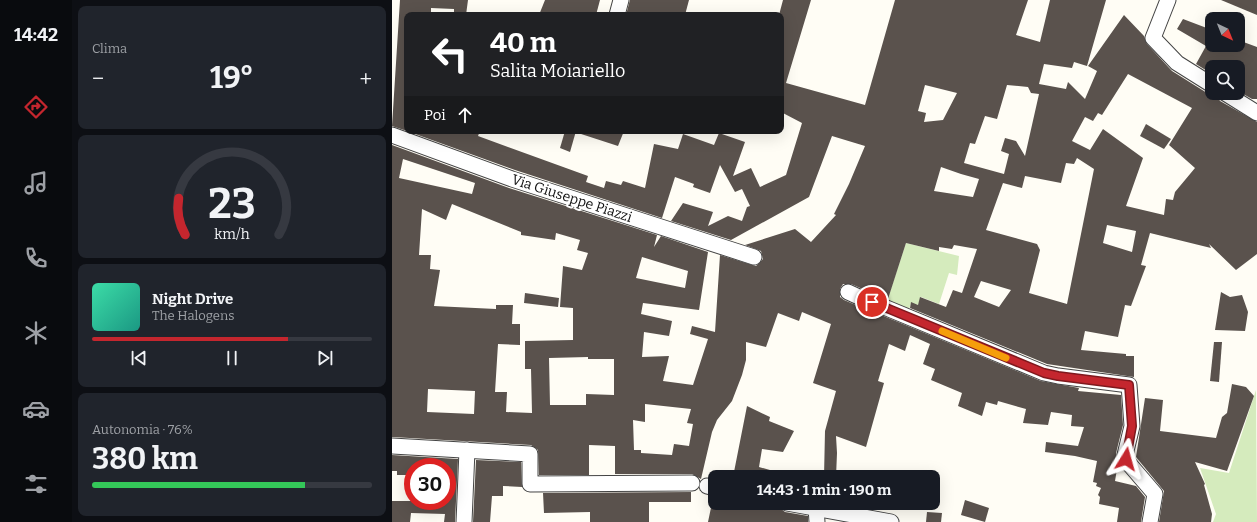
<!DOCTYPE html>
<html lang="it">
<meta charset="utf-8">
<style>
:root{--surface:#171b24;--page:#20242c;--text:#f1f3f6;--muted:#9ea1a6;--line:#363941;--accent:#c4262e}
body{margin:0;font-family:Bitter,serif;background:var(--page);color:var(--text);height:100vh;display:flex;flex-direction:column;font-size:15px;white-space:nowrap}
*{box-sizing:border-box;margin:0}
p{font-size:13px;color:var(--muted)}
.icon{flex:none;width:22px;height:22px;fill:none;stroke:currentColor;stroke-width:2;stroke-linecap:round;stroke-linejoin:round}
.map{position:relative;flex:1;overflow:hidden}
.details{display:flex;flex-direction:column;gap:6px;padding:6px;background:#0d0f14;width:320px}
.details>*{flex:none}
.top-card{position:absolute;left:12px;top:12px;width:380px;height:122px;border-radius:8px;box-shadow:0 4px 16px #0002;background:#202124;color:#fff;overflow:hidden}
.needle{width:26px;rotate:137deg}
.controls{position:absolute;left:813px;top:12px;display:grid;gap:8px}
.controls a{display:grid;place-items:center;width:40px;height:40px;border-radius:8px;background:var(--surface);box-shadow:0 4px 16px #0002;font-size:20px}
.speed{position:absolute;left:12px;top:458px;display:flex;gap:8px;font-size:20px;font-weight:700;text-align:center}
.speed>*{display:grid;place-content:center;width:52px;height:52px;border-radius:50%;background:var(--surface);box-shadow:0 4px 16px #0002;line-height:1}
.speed .limit{border:6px solid #d22;background:#fff;color:#111}
.pin{position:absolute;display:grid;place-items:center;width:34px;height:34px;color:#fff;margin:-17px;border:2px solid #fff;border-radius:50%;box-shadow:0 1px 4px #0007}
.me{position:absolute;width:44px;margin:-22px;rotate:8deg;stroke-linejoin:round;filter:drop-shadow(0 0 3px #0008)}
.turn{display:flex;align-items:center;gap:14px;height:84px;padding:0 20px;font-size:18px}
.turn .icon{width:52px;height:52px;stroke-width:2.5}
.turn b{display:block;font-size:28px;line-height:34px}
.then{display:flex;align-items:center;height:38px;padding:0 20px;background:#0003;gap:8px;font-size:15px}
.big{font-size:30px;font-weight:700;line-height:1.1}
.details .card{flex:1;display:flex;flex-direction:column;justify-content:center;gap:6px;min-width:0;padding:0 14px;border-radius:8px;background:var(--page)}
.details .dial{align-items:center;gap:0}
.dial svg{height:104px;overflow:visible;fill:none;stroke:var(--line);stroke-width:7;stroke-linecap:round;text-anchor:middle}
.dial text{fill:var(--text);stroke:none}
.song{display:flex;align-items:center;gap:12px}
.cover{width:48px;height:48px;border-radius:6px;background:linear-gradient(135deg,hsl(160 70% 55%),hsl(170 70% 35%))}
.played{height:4px;border-radius:2px;background:linear-gradient(90deg,var(--accent) 70%,var(--line) 70%)}
.keys{display:flex;justify-content:space-around;direction:ltr}
.heat{display:flex;justify-content:space-between;align-items:center;font-size:22px;direction:ltr}
.charge{height:6px;border-radius:3px;background:linear-gradient(90deg,#34c759 76%,var(--line) 0)}
.trip{position:absolute;left:316px;top:470px;width:232px;height:40px;border-radius:8px;background:var(--surface);box-shadow:0 4px 16px #0002;font-weight:700;line-height:40px;text-align:center}
main{display:flex;flex:1;min-height:0}
.menu{display:flex;flex-direction:column;width:72px;justify-content:space-around;align-items:center;background:#090b0e;color:var(--muted)}
.menu .icon{width:28px;height:28px}
.menu .current{color:var(--accent)}
.menu b{font-size:18px;color:var(--text)}
.map>svg:first-child{display:block}
</style>
<main>
<nav class="menu">
<b>14:42</b>
<svg class="icon current" aria-label="directions" viewBox="0 0 24 24"><path d="M12 3l9 9-9 9-9-9zM9 14v-3h6M13 9l2 2-2 2"/></svg>
<svg class="icon" aria-label="music" viewBox="0 0 24 24"><path d="M9 18V5l10-2v13"/><circle cx="6" cy="18" r="3"/><circle cx="16" cy="16" r="3"/></svg>
<svg class="icon" aria-label="phone" viewBox="0 0 24 24"><path d="M5 4h4l2 5-3 2q2 4 5 5l2-3 5 2v4C11 20 4 13 5 4z"/></svg>
<svg class="icon" aria-label="climate" viewBox="0 0 24 24"><path d="M12 3v18M4 7l16 10M4 17L20 7"/></svg>
<svg class="icon" aria-label="car" viewBox="0 0 24 24"><path d="M5 17H2v-5l4-1 3-4h7l3 4 3 1v5h-3M9 17h6M6 11h13"/><circle cx="7" cy="17" r="2"/><circle cx="17" cy="17" r="2"/></svg>
<svg class="icon" aria-label="filters" viewBox="0 0 24 24"><path d="M4 7h16M4 17h16"/><circle cx="9" cy="7" r="2"/><circle cx="15" cy="17" r="2"/></svg>
</nav>
<section class="details">
<div class="card"><p>Clima</p>
<div class="heat"><a>−</a><b class="big">19°</b><a>+</a></div>
</div>
<div class="card dial"><svg viewBox="0 0 100 80">
<path d="M14 69A42 42 0 1 1 86 69"/>
<path d="M14 69A42 42 0 0 1 9 41" stroke="#c4262e"/>
<text x="50" y="56" font-size="32" font-weight="700">23</text>
<text x="50" y="72" font-size="11">km/h</text>
</svg></div>
<div class="card">
<div class="song"><i class="cover"></i><div><b>Night Drive</b><p>The Halogens</p></div></div>
<div class="played"></div>
<div class="keys"><svg class="icon" aria-label="previous" viewBox="0 0 24 24"><path d="M18 5L8 12l10 7zM5 5v14"/></svg><svg class="icon" aria-label="pause" viewBox="0 0 24 24"><path d="M8 5v14M16 5v14"/></svg><svg class="icon" aria-label="next" viewBox="0 0 24 24"><path d="M6 5l10 7-10 7zM19 5v14"/></svg></div>
</div>
<div class="card"><p>Autonomia · 76%</p><b class="big">380 km</b><div class="charge"></div></div>
</section>
<div class="map">
<svg width="865" height="522" viewBox="0 0 865 522">
<rect width="100%" height="100%" fill="#fffdf5"/>
<g fill="#d5ebbd">
<polygon points="514,243 567,256 565,275 557,273 547,304 529,297 526,305 519,303 516,313 494,304"/>
<polygon points="864,390 865,522 821,522 824,514 808,468 837,473"/>
</g>
<g fill="#5a524d" fill-rule="evenodd">
<polygon points="8,0 76,0 74,15 62,15 62,9 39,8 39,15 15,15 15,131 0,126"/>
<polygon points="153,0 208,0 204,15 147,15"/>
<polygon points="238,0 297,0 293,15 234,15"/>
<path d="M 391,0 L 419,0 L 394,83 L 473,105 L 503,0 L 636,0 L 624,35 L 648,42 L 658,0 L 714,0 L 695,66 L 682,62 L 680,68 L 652,64 L 647,84 L 674,89 L 676,82 L 693,99 L 705,71 L 696,66 L 732,15 L 752,36 L 755,44 L 780,71 L 815,93 L 823,93 L 828,101 L 865,122 L 865,254 L 844,270 L 817,244 L 819,248 L 758,233 L 749,265 L 754,266 L 739,306 L 733,305 L 726,337 L 693,331 L 689,350 L 734,354 L 734,356 L 742,356 L 742,377 L 655,364 L 518,308 L 519,302 L 526,305 L 528,297 L 554,307 L 561,290 L 570,293 L 585,249 L 562,245 L 560,249 L 547,247 L 547,251 L 514,243 L 496,299 L 483,294 L 477,294 L 473,290 L 459,284 L 451,284 L 448,289 L 448,297 L 452,300 L 466,306 L 472,306 L 477,310 L 649,381 L 687,388 L 686,391 L 729,395 L 731,425 L 724,453 L 726,463 L 723,481 L 744,486 L 753,497 L 749,522 L 725,522 L 727,508 L 707,504 L 708,497 L 706,495 L 709,488 L 704,486 L 705,483 L 701,482 L 705,461 L 683,456 L 653,452 L 654,442 L 686,446 L 692,427 L 679,426 L 680,415 L 659,412 L 656,425 L 631,423 L 634,409 L 606,401 L 605,405 L 594,402 L 590,416 L 566,406 L 570,393 L 539,380 L 543,369 L 531,364 L 538,344 L 518,335 L 513,351 L 497,344 L 486,381 L 492,383 L 474,447 L 444,436 L 445,453 L 444,477 L 432,477 L 433,431 L 444,391 L 421,383 L 439,324 L 410,312 L 407,321 L 386,313 L 374,347 L 354,342 L 354,360 L 350,375 L 340,401 L 325,420 L 320,432 L 309,479 L 300,474 L 223,474 L 223,446 L 197,445 L 197,475 L 147,475 L 146,450 L 139,445 L 0,437 L 0,145 L 117,188 L 265,235 L 262,247 L 269,236 L 316,252 L 307,310 L 251,303 L 249,314 L 280,321 L 277,336 L 252,332 L 250,357 L 277,356 L 271,381 L 301,385 L 316,339 L 298,334 L 300,326 L 323,332 L 328,255 L 364,266 L 371,259 L 369,251 L 353,245 L 403,229 L 419,242 L 444,215 L 442,214 L 457,184 L 473,146 L 440,136 L 417,197 L 339,240 L 279,221 L 291,203 L 321,212 L 316,226 L 336,216 L 350,221 L 355,207 L 358,206 L 350,189 L 343,192 L 328,165 L 318,193 L 301,187 L 302,184 L 283,177 L 270,218 L 123,170 L 15,131 L 88,131 L 86,136 L 196,176 L 194,182 L 212,188 L 214,181 L 229,185 L 231,181 L 253,188 L 262,144 L 286,149 L 291,134 L 322,145 L 327,133 L 353,142 L 341,176 L 359,168 L 368,187 L 394,175 L 410,123 L 389,112 L 389,15 L 387,15 ZM 736,74 L 800,108 L 777,145 L 803,168 L 783,192 L 781,200 L 774,199 L 772,215 L 734,206 L 751,158 L 711,129 L 698,150 L 680,141 L 693,117 L 701,121 L 706,113 L 710,115 ZM 533,85 L 565,93 L 551,120 L 532,122 L 534,113 L 526,111 ZM 615,85 L 636,87 L 639,93 L 647,94 L 633,156 L 624,141 L 613,138 L 609,151 L 617,154 L 612,174 L 572,163 L 578,143 L 583,144 L 593,116 L 605,119 ZM 685,158 L 702,169 L 675,304 L 637,293 L 648,250 L 645,244 L 594,230 L 611,183 L 630,188 L 633,176 L 669,183 L 674,163 L 682,164 ZM 11,159 L 83,183 L 80,194 L 7,178 ZM 549,167 L 569,174 L 587,179 L 581,197 L 542,191 ZM 60,204 L 129,232 L 129,235 L 163,240 L 164,233 L 188,240 L 185,250 L 196,253 L 190,270 L 171,266 L 168,307 L 181,308 L 181,340 L 133,341 L 133,369 L 139,369 L 140,413 L 114,412 L 115,392 L 103,392 L 106,344 L 128,345 L 128,324 L 120,324 L 121,305 L 104,305 L 104,309 L 42,306 L 48,270 L 38,269 L 39,255 L 27,255 L 30,209 L 54,220 ZM 715,225 L 744,231 L 740,252 L 711,243 ZM 250,257 L 296,271 L 293,288 L 244,278 ZM 589,281 L 619,290 L 607,307 L 582,297 ZM 196,357 L 196,359 L 222,359 L 222,395 L 194,394 L 194,405 L 158,405 L 157,358 ZM 36,389 L 83,391 L 82,414 L 35,412 ZM 253,404 L 299,409 L 295,423 L 301,424 L 297,446 L 282,444 L 280,455 L 249,453 L 249,450 L 242,450 L 241,420 L 253,422 Z"/>
<polygon points="829,0 865,0 865,15"/>
<polygon points="791,19 820,30 820,45 846,45 846,40 865,47 865,99 860,99 846,91 846,67 820,67 820,74 804,64 814,46 785,29"/>
<polygon points="754,124 779,139 772,149 748,136"/>
<polygon points="173,131 184,131 178,152 168,148"/>
<polygon points="186,131 232,131 226,146 186,133"/>
<polygon points="829,292 838,297 850,295 856,312 853,331 823,330"/>
<polygon points="133,293 167,298 166,307 132,303"/>
<polygon points="822,342 830,342 827,382 818,381"/>
<polygon points="840,384 854,387 862,396 835,471 803,462 813,484 812,485 820,514 819,522 767,522 772,491 744,457 753,398 771,400 768,431 824,438 830,417 835,413"/>
<polygon points="355,406 378,417 377,421 402,431 391,452 370,449 367,467 392,474 391,477 341,477"/>
<polygon points="0,455 66,459 63,522 52,522 53,514 19,513 18,522 0,522 0,501 55,501 55,467 21,467 21,475 5,475 5,471 0,471"/>
<polygon points="84,460 129,462 130,487 111,486 111,496 100,496 98,522 81,522"/>
<polygon points="299,492 299,502 257,502 257,522 198,522 198,512 152,513 151,493"/>
<polygon points="573,500 597,508 593,522 569,515"/>
<polygon points="320,503 369,503 388,508 393,512 416,516 416,522 316,522"/>
<polygon points="445,503 467,503 466,507"/>
<polygon points="535,512 550,513 549,522 534,522"/>
</g>
<g fill="none" stroke-linecap="round" stroke-linejoin="round">
<defs>
<g id="street">
<polyline points="776,0 761,38 785,63 820,85"/>
<polyline points="225,15 229,0"/>
<polyline points="833,93 865,113"/>
<polyline points="0,135 120,179 362,257"/>
<polyline points="456,292 469,298"/>
<polyline points="480,302 652,373 666,376 737,385 740,426 733,455 733,459 763,494 758,522"/>
<polyline points="0,446 138,454 138,484 300,483"/>
<polyline points="315,486 323,488"/>
<polyline points="395,503 499,522"/>
<polyline points="424,507 425,522"/>
<polyline points="72,522 75,450"/>
</g>
</defs>
<use href="#street" stroke="#444" stroke-width="17"/>
<use href="#street" stroke="#fff" stroke-width="15"/>
</g>
<g fill="none" stroke-linecap="round" stroke-linejoin="round">
<defs>
<polyline id="route" points="480,302 652,373 666,376 737,385 740,426 734,459"/>
</defs>
<use href="#route" stroke="#7f191e" stroke-width="10"/>
<use href="#route" stroke="#c4262e" stroke-width="7"/>
<polyline stroke="#f59e0b" stroke-width="7" points="550,331 614,358"/>
</g>
<g text-anchor="middle" stroke-width="4" stroke-linejoin="round" paint-order="stroke">
<g font-size="14" fill="#111" stroke="#fff">
<text transform="translate(180 198) rotate(18)" y="5">Via Giuseppe Piazzi</text>
</g>
</g>
</svg>
<div class="controls">
<a><svg class="needle" viewBox="-14 -14 28 28"><path d="M0-13l5 13h-10z" fill="#e53935"/><path d="M0 13l5-13h-10z" fill="#9ea1a6"/></svg></a>
<a><svg class="icon" aria-label="search" viewBox="0 0 24 24"><circle cx="10" cy="10" r="6"/><path d="M15 15l6 6"/></svg></a>
</div>
<div class="speed"><div class="limit">30</div></div>
<div class="pin" style="left:480px;top:302px;background:#d93025"><svg class="icon" aria-label="arrive" viewBox="0 0 24 24"><path d="M6 21V4h12l-3 4 3 4H6"/></svg></div>
<svg class="me" style="left:734px;top:459px" viewBox="-20 -20 40 40"><path d="M0-17L14 15 0 8-14 15z" fill="#c4262e" stroke="#fff" stroke-width="4"/></svg>
<div class="trip">14:43 · 1 min · 190 m</div>
<div class="top-card">
<div class="turn"><svg class="icon" aria-label="left" viewBox="0 0 24 24"><path d="M17 20v-9H6M10 6l-5 5 5 5"/></svg><div><b>40 m</b>Salita Moiariello</div></div>
<div class="then">Poi<svg class="icon" aria-label="ahead" viewBox="0 0 24 24"><path d="M12 20V5M6 11l6-6 6 6"/></svg></div>
</div>
</div>
</main>
